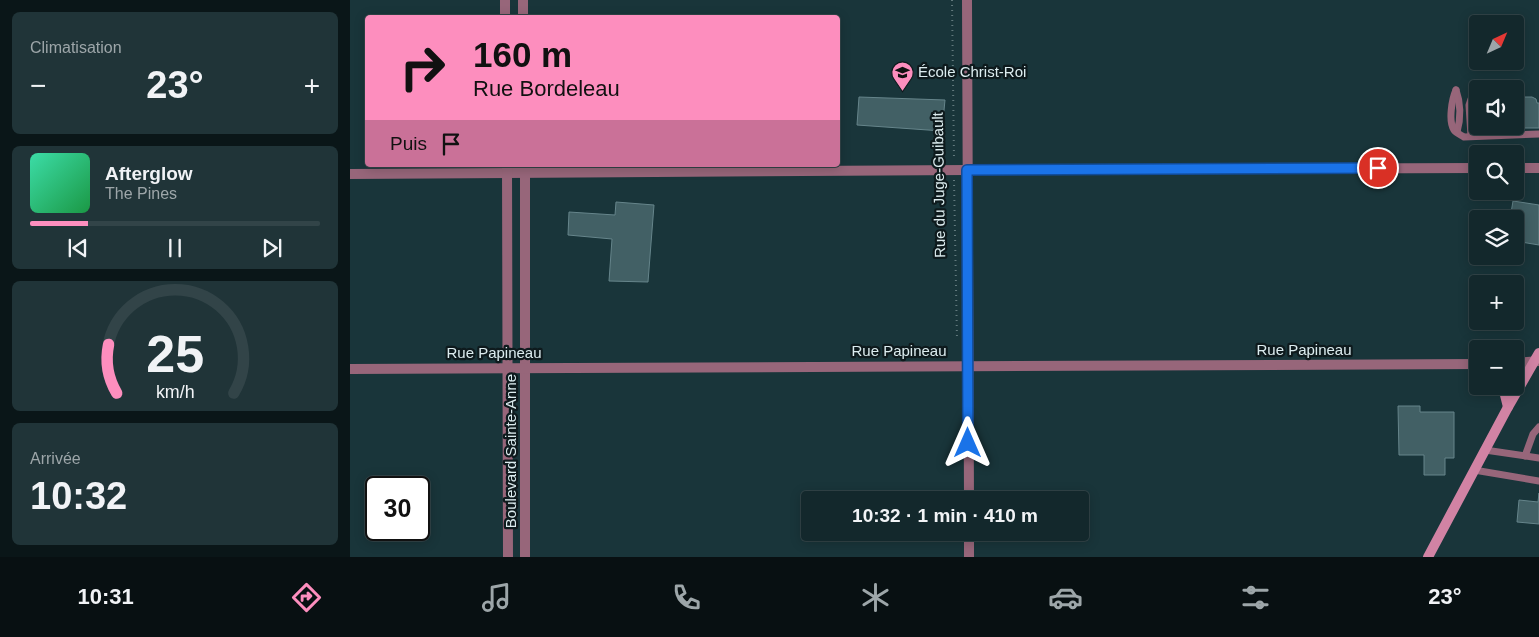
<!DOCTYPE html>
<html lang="fr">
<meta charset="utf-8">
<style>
:root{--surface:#13282c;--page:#203438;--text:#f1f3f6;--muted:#9da6a9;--line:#324448;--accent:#fd8ebe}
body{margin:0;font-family:Arial,sans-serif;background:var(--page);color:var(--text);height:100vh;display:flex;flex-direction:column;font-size:19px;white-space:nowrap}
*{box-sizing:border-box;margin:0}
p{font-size:16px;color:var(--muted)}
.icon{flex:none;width:28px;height:28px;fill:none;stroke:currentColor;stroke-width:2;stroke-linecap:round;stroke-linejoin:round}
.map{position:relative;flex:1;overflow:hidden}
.details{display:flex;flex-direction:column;gap:12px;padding:12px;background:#0a1618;width:350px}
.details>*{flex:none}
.banner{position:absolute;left:15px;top:15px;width:475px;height:152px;border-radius:5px;box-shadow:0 2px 12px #0003,0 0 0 1px var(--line);background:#fd8ebe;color:#111;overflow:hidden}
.needle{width:32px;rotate:44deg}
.controls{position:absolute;left:1119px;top:15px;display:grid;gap:10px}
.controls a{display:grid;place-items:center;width:55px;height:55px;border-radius:5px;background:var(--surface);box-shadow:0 2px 12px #0003,0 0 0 1px var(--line);font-size:25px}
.speed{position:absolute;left:15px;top:476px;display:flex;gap:10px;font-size:25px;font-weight:700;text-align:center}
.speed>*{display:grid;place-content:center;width:65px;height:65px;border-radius:50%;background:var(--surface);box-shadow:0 2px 12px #0003,0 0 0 1px var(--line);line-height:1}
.speed .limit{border:2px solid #111;border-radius:8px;background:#fff;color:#111}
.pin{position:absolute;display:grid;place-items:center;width:42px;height:42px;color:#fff;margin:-21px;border:2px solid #fff;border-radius:50%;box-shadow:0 1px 5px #0007}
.me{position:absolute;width:55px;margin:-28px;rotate:0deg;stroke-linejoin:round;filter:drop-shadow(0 0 4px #0008)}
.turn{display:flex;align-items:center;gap:18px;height:105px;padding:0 25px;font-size:22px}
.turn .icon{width:65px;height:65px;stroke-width:2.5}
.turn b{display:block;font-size:35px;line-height:42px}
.then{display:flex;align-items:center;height:48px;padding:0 25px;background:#0003;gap:10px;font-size:19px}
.big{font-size:38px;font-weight:800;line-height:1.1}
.details .card{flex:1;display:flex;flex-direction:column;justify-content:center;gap:8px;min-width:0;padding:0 18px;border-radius:8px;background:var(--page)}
.details .dial{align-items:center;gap:0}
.dial svg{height:130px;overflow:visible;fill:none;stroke:var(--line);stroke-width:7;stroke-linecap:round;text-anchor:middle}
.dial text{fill:var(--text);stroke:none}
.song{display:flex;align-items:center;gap:15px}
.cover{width:60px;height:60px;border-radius:8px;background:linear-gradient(135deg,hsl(160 70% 55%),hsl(140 70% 35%))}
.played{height:5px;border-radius:2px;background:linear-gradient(90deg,var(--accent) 20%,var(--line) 20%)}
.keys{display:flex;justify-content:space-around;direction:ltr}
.heat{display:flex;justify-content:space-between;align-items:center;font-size:28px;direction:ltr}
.trip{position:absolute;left:451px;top:491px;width:288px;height:50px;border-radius:5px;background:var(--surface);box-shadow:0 2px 12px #0003,0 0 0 1px var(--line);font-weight:800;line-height:50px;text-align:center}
.tabs{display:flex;height:80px;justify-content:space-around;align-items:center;background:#081012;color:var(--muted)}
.tabs .icon{width:35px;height:35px}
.tabs .active{color:var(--accent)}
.tabs b{font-size:22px;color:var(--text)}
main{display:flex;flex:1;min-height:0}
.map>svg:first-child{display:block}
</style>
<main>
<section class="details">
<div class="card"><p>Climatisation</p>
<div class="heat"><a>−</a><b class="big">23°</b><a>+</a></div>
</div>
<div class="card">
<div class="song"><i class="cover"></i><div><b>Afterglow</b><p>The Pines</p></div></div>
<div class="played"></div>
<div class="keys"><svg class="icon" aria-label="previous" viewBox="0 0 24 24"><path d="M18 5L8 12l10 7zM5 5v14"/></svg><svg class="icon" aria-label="pause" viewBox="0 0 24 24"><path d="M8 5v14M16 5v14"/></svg><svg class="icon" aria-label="next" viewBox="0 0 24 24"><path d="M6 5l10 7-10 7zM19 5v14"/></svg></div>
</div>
<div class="card dial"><svg viewBox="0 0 100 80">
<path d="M14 69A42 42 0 1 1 86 69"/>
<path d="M14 69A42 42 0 0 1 9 39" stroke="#fd8ebe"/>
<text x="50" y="56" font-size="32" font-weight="700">25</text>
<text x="50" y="72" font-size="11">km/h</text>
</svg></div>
<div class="card"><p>Arrivée</p><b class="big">10:32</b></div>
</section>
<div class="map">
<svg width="1189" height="557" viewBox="0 0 1189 557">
<rect width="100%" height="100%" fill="#19353a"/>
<g fill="#426065" stroke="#66858b">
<polygon points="509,97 595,100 592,131 507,125"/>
<polygon points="1165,97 1182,97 1186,99 1187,103 1189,103 1189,128 1172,128 1172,132 1126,131 1125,103 1128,103 1128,126 1165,126"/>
<polygon points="1163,201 1189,205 1189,245 1165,241 1165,219 1160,219"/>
<polygon points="266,202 304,205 298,282 259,281 262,239 218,235 219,212 265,215"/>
<polygon points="1048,406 1070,406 1070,412 1104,412 1104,458 1095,458 1095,475 1074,475 1074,455 1049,455"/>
<polygon points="1189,493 1189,524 1167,522 1169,500 1188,502"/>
</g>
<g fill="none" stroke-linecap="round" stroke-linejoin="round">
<g stroke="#62797d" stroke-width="2" stroke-dasharray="1 4" stroke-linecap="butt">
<polyline points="602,0 604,160"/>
<polyline points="604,180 607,340"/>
</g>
<g stroke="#97667a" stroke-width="7">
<path d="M 1106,90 C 1102,99 1098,121 1104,130 C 1106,133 1111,135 1114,137 L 1189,134"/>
<path d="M 1106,90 C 1111,104 1111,118 1107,132"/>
<polyline points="1121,136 1119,105 1121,99 1128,99"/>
<polyline points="1135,450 1189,458"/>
<polyline points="1175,456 1183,434 1189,427"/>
<polyline points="1124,470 1189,481"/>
</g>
<g stroke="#97667a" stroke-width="10">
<polyline points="617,0 619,500"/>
<polyline points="1165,168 1189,168"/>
<polyline points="0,174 617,170 1128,168"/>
<polyline points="619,532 619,557"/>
</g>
<g stroke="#97667a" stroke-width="10">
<polyline points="155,0 155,18"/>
<polyline points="173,18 173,0"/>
<polyline points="157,165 158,557"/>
<polyline points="175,165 175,557"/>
<polyline points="1165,363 1189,361"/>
<polyline points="0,369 1128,364"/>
</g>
<g stroke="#d183a4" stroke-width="10">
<polyline points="1125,364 1128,365"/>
<polyline points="1151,386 1154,391 1158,407"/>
<polyline points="1078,557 1158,407 1189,353"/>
</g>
</g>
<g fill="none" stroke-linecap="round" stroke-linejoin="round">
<defs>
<polyline id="route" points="618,443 617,170 1028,168"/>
</defs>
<use href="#route" stroke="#114b97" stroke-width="12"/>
<use href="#route" stroke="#1a73e8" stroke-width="9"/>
</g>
<defs>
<symbol id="school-pin" viewBox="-11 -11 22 30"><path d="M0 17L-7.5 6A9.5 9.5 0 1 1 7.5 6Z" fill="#fd8ebe" stroke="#0e1a1d"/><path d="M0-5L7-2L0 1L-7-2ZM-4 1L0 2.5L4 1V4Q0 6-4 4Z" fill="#111"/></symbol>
</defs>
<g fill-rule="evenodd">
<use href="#school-pin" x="540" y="60" width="25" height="34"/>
</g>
<g text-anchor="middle" stroke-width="4.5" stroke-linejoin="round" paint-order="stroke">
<g font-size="15" fill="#dcecef" stroke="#0e1a1d" text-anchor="start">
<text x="568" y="77">École Christ-Roi</text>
</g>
<g font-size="15" fill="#dcecef" stroke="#0e1a1d">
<text transform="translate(589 185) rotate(-91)" y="5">Rue du Juge-Guibault</text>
<text x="954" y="355">Rue Papineau</text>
<text x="549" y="356">Rue Papineau</text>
<text x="144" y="358">Rue Papineau</text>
<text transform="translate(161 451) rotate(-90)" y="5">Boulevard Sainte-Anne</text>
</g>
</g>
</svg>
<div class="controls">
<a><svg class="needle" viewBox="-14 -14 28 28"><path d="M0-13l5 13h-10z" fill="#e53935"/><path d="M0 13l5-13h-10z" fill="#9da6a9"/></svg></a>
<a><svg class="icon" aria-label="sound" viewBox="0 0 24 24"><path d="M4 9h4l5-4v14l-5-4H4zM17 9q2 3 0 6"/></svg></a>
<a><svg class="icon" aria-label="search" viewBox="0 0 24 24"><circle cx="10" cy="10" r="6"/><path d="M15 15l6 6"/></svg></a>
<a><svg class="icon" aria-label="layers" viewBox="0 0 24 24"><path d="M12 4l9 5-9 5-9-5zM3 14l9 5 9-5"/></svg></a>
<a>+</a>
<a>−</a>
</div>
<div class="speed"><div class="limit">30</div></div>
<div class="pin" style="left:1028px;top:168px;background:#d93025"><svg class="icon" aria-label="arrive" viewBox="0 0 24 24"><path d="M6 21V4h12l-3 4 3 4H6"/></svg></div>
<svg class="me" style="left:618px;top:443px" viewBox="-20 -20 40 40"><path d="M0-17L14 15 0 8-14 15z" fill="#1a73e8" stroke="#fff" stroke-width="4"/></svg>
<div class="trip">10:32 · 1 min · 410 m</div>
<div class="banner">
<div class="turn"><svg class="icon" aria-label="right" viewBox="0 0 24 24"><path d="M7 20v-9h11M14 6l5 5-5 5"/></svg><div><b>160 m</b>Rue Bordeleau</div></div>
<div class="then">Puis<svg class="icon" aria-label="arrive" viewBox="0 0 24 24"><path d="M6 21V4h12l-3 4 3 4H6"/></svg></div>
</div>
</div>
</main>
<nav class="tabs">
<b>10:31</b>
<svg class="icon active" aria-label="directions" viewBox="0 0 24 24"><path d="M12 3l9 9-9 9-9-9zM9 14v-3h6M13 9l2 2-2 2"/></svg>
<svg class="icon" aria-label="music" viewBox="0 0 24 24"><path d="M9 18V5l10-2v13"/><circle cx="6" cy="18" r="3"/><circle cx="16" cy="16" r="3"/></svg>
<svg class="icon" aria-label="phone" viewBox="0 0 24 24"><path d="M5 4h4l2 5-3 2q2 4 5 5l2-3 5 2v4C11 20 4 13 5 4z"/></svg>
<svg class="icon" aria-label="climate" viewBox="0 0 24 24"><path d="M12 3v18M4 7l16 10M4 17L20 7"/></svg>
<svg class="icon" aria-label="car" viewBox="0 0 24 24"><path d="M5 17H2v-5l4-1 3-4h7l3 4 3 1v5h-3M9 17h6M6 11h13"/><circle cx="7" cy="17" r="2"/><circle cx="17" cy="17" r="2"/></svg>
<svg class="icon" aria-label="filters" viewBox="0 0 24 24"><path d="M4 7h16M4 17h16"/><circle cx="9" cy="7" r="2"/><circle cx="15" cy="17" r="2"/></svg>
<b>23°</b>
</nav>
